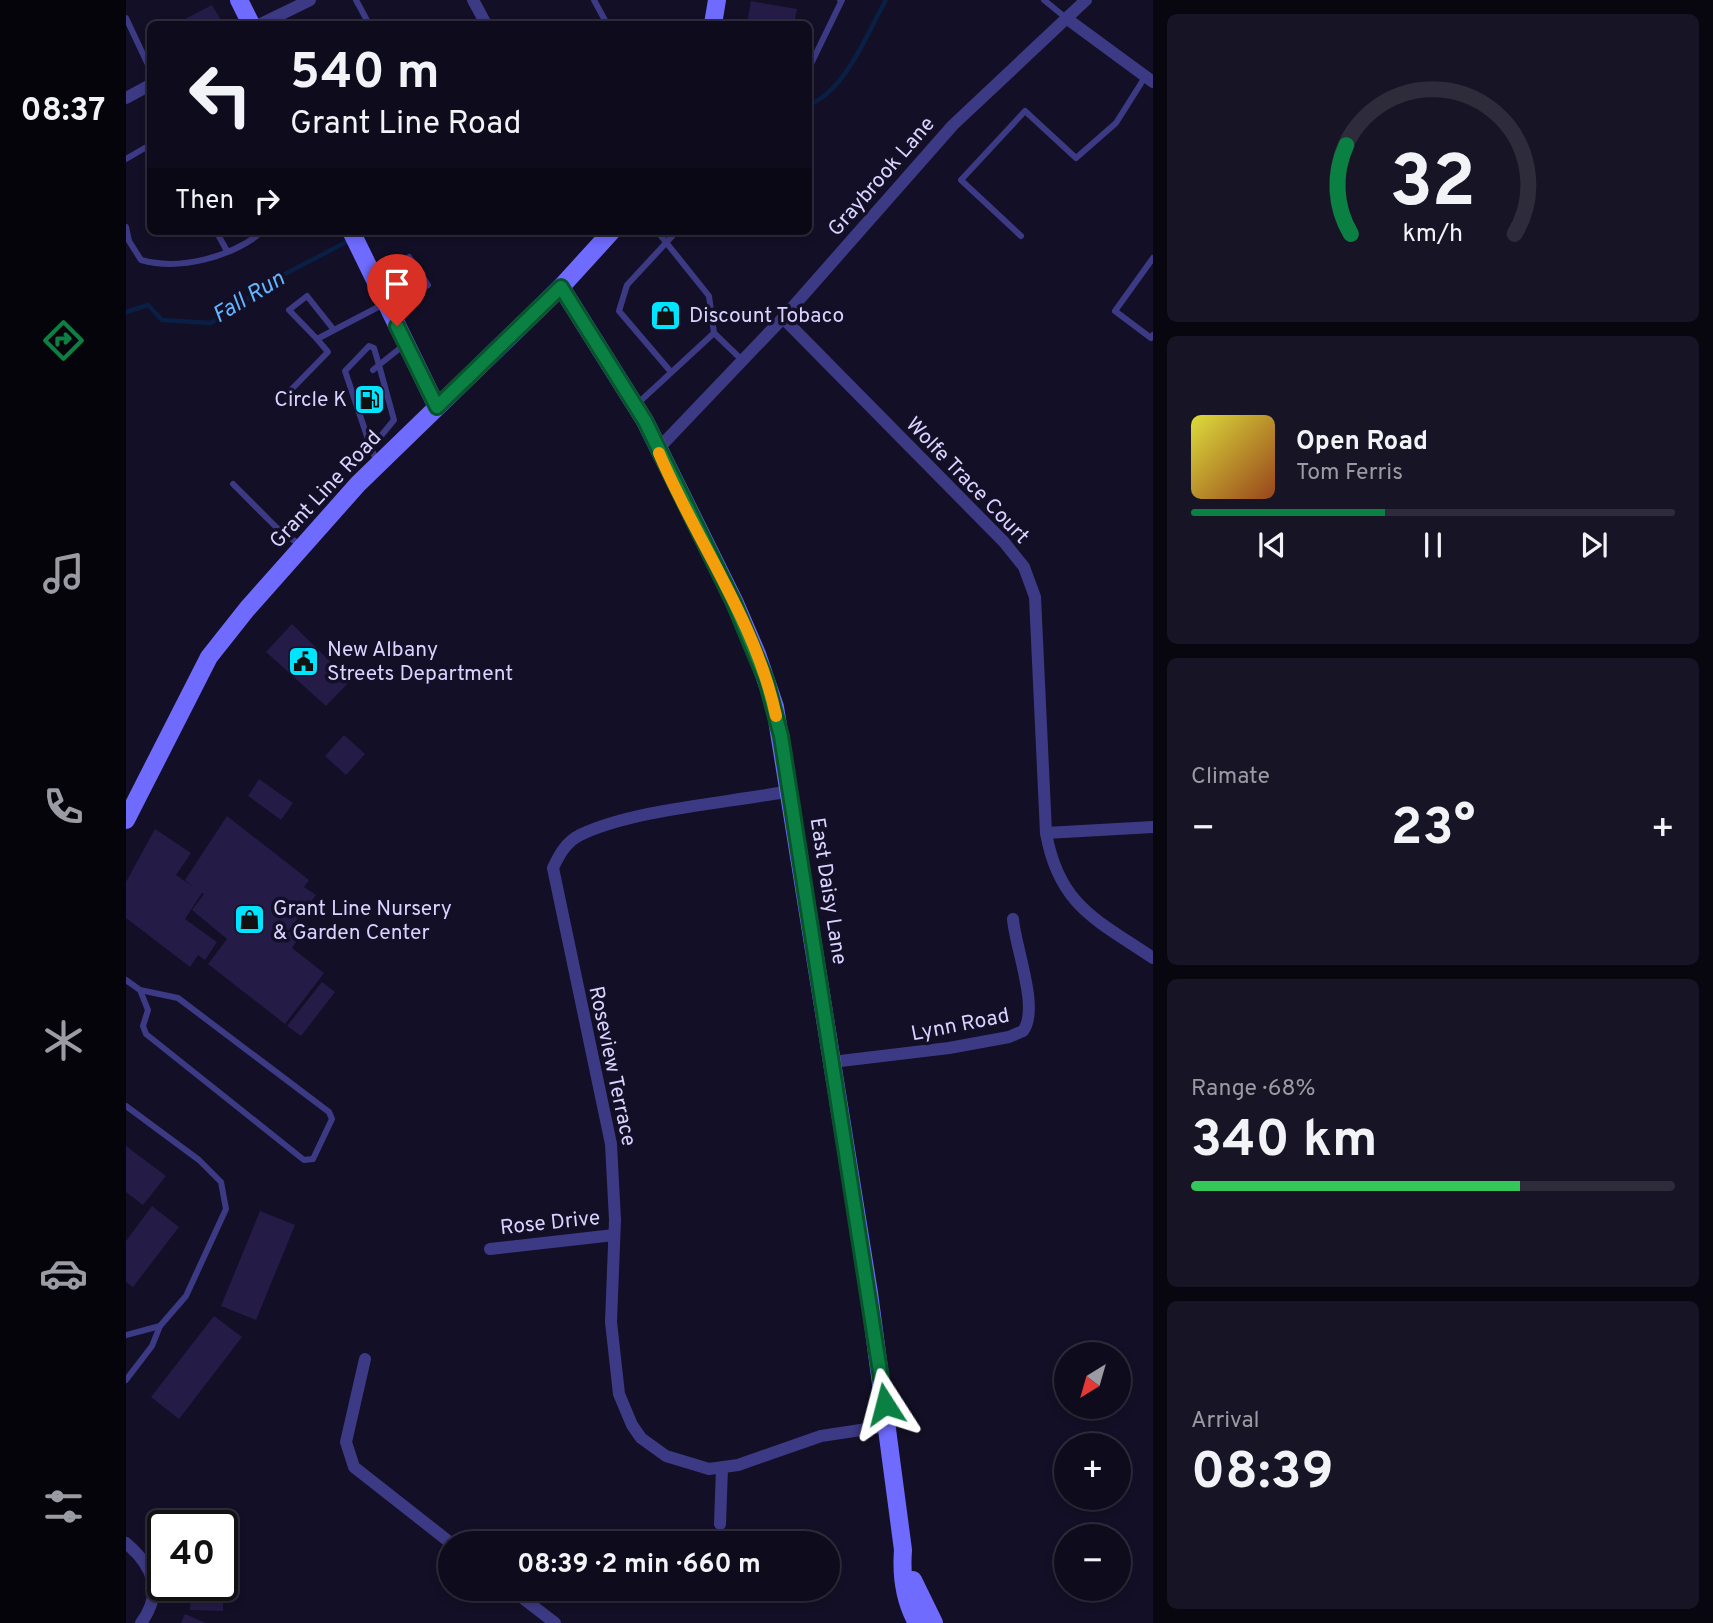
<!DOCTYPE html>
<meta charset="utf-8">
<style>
:root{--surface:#0e0b1c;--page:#171425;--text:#f1f3f6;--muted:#9b9ba3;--line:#2e2b3b;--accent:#0b8043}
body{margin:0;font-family:Overpass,sans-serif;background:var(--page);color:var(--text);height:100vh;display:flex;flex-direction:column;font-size:26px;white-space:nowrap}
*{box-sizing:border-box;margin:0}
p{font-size:23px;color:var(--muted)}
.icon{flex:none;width:38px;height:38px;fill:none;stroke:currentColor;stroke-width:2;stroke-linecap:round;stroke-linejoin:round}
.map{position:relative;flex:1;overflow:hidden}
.side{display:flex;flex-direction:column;gap:14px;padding:14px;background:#08060f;width:560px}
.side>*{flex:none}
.guide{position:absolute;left:21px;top:21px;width:665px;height:214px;border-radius:10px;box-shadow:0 4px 10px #0003,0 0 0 2px var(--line);background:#0e0b1c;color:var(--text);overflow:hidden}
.needle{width:46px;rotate:217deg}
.fabs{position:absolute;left:928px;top:1342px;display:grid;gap:14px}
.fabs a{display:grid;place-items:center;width:77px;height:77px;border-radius:50%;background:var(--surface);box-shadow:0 4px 10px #0003,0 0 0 2px var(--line);font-size:35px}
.speed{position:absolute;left:21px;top:1510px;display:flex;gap:14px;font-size:35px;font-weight:700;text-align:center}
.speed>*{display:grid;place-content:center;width:91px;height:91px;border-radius:50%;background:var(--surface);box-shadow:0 4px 10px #0003,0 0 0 2px var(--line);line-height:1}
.speed .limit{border:4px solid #111;border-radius:10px;background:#fff;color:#111}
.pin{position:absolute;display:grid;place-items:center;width:60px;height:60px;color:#fff;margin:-72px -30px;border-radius:50% 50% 50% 0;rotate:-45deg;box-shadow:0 0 7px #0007}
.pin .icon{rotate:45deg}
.me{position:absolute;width:77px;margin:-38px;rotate:351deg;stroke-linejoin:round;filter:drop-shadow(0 0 5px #0008)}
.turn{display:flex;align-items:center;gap:24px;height:147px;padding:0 28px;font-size:32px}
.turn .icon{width:91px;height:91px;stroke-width:2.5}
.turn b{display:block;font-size:49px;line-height:60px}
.then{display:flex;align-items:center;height:66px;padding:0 28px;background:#0003;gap:14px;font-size:26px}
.big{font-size:52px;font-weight:700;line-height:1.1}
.side .tile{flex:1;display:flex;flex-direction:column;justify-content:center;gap:10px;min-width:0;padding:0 24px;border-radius:10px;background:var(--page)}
.side .dial{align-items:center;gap:0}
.dial svg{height:182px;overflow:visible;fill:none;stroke:var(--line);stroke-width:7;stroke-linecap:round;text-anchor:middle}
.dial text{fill:var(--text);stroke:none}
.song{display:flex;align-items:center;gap:21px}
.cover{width:84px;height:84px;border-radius:10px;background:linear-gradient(135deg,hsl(60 70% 55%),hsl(20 70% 35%))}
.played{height:7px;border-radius:4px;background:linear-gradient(90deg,var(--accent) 40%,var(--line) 40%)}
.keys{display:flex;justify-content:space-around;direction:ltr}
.heat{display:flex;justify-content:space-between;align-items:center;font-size:38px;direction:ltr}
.charge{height:10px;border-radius:5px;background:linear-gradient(90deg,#34c759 68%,var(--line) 0)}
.trip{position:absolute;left:312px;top:1531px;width:402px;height:70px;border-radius:35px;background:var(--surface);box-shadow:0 4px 10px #0003,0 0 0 2px var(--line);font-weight:700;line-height:70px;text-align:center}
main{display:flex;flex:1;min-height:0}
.tabs{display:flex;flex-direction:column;width:126px;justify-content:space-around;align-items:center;background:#06040b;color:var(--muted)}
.tabs .icon{width:49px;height:49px}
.tabs .active{color:var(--accent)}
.tabs b{font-size:32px;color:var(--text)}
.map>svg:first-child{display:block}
</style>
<main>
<nav class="tabs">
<b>08:37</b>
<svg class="icon active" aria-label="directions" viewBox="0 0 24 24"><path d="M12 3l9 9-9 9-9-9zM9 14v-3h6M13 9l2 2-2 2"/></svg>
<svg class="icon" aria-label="music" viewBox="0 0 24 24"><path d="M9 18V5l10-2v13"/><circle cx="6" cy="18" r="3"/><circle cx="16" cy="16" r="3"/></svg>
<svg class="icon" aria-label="phone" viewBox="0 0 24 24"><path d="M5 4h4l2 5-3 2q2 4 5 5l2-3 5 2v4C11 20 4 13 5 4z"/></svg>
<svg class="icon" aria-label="climate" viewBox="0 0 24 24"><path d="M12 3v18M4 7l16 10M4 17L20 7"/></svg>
<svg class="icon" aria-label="car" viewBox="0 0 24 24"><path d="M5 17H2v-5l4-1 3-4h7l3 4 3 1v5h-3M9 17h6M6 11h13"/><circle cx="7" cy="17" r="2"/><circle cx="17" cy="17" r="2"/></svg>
<svg class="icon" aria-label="filters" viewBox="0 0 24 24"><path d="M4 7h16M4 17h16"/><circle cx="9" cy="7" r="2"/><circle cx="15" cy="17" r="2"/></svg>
</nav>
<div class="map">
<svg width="1027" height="1623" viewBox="0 0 1027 1623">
<rect width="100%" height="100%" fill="#130f26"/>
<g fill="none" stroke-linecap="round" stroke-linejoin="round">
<g stroke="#0a1f44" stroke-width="4.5">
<path d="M 682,105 C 720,91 741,33 760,0"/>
<polyline points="232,236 242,231"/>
<polyline points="0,312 22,305 36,320 85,323 157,275 224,240"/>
</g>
</g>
<g fill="#241b47">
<polygon points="625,1 671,9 668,24 621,24"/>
<polygon points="86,5 96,22 90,24 60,24 57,20"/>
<polygon points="166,624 224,681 200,706 140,652"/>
<polygon points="218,735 239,754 220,775 199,756"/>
<polygon points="133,779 167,803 155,820 122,796"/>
<polygon points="101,816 183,880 178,887 190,895 162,931 172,939 166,948 198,973 159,1024 82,964 101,939 66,910 78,894 76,893 59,919 91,942 79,960 72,955 64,967 0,918 0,882 29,829 65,853 50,875 66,886 59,880"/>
<polygon points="196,982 209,992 175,1036 161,1026"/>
<polygon points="0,1146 40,1176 17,1205 0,1192"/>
<polygon points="26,1206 53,1227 7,1287 0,1282 0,1241"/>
<polygon points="134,1211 169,1225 130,1320 95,1306"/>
<polygon points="88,1316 116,1337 53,1419 25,1397"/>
<polygon points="65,1586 97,1586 97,1611 64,1610"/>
<polygon points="59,1614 80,1623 55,1623"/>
</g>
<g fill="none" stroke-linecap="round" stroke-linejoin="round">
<g stroke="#3d3a85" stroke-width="6">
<polyline points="230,0 243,24"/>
<polyline points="468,0 481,24"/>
<polyline points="918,0 940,18"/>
<polyline points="0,18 24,69"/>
<polyline points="682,70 716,0 714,0"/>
<polyline points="0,159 24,145"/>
<path d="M 0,227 L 3,241 L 15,260 C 54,271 106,257 137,231"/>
<polyline points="90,231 101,251"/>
<polyline points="531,231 583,296 588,333"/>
<polyline points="895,236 835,180 899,111 950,158 990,123 1019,77"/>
<polyline points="1027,258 989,311 1025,338 1027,335"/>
<polyline points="251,277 283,257 302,285 264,307"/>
<polyline points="191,339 163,310 181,296 208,330"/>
<polyline points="545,372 493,311 501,285 551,231"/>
<polyline points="160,395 202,352 191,339 258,304"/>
<polyline points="510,405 588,333 616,360"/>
<polyline points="245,448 219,371 243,346 248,348 253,365 247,370"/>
<polyline points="251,462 245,448 268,420 253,365 278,345"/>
<polyline points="107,484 151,528 174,545"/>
<polyline points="0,980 14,990 52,998 203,1112 206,1119 187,1159 178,1160 20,1034 17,1026 22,1010 14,990"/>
<polyline points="0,1106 73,1160 95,1182 100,1209 60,1296 34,1326 0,1335"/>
<polyline points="0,1380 26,1346 34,1326"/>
</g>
<g stroke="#3d3a85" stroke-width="12">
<polyline points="347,0 360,24"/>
<polyline points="940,18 1027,82"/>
<polyline points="135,24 184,0"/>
<polyline points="0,98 24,85"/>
<path d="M 657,318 L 878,542 L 898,567 L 909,597 L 920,833 C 933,906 971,920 1027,958"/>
<polyline points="532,449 657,318 827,125 960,0"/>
<path d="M 664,791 C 602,803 509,809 454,835 C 440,842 433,855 427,868 L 485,1144 L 489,1220 L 485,1322 L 493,1394 L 506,1425 L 515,1438 L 540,1456 L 583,1469 L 612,1465 L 695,1436 L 761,1426"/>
<polyline points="920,833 1027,827"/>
<path d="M 706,1062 L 823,1048 L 883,1037 L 897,1031 C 914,1009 889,947 887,919"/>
<polyline points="364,1249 488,1235"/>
<polyline points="239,1359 220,1442 228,1467 326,1544"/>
<polyline points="594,1524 596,1468"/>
<path d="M 0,1543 C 27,1566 38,1592 15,1623"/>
<polyline points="385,1589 429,1623"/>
</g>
<g stroke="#6f6bff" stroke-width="18">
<polyline points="113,0 125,24"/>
<polyline points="587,24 591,0"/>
<polyline points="225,231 311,407"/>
<path d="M 435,287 L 519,421 L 609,603 L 631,654 L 649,707 L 743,1293 L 777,1550 C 775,1576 778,1600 791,1623"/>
<polyline points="0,820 83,657 121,609 232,484 435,287 486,231"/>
<polyline points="787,1580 808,1623"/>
</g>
</g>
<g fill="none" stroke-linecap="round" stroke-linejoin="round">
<defs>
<polyline id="route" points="271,326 311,407 435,287 519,421 608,603 640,680 655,736 759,1404"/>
</defs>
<use href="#route" stroke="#07532c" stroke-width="18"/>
<use href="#route" stroke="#0b8043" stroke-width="12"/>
<path stroke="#f59e0b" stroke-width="12" d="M 533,453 C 570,541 630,621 650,716"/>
</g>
<defs>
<symbol id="shop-square" viewBox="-11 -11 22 22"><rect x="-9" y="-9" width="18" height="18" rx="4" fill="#00e5ff" stroke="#130f26"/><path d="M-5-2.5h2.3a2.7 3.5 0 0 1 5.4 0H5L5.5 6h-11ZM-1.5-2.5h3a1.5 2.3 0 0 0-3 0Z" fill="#111"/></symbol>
<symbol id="fuel-square" viewBox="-11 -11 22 22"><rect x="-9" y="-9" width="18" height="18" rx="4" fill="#00e5ff" stroke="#130f26"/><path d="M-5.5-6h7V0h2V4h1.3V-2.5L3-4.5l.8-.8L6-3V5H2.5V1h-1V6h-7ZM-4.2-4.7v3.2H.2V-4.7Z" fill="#111"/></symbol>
<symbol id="civic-square" viewBox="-11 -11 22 22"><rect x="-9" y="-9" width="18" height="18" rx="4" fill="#00e5ff" stroke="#130f26"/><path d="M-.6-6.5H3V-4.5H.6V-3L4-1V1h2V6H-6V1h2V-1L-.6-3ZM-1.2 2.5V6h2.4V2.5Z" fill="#111"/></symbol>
</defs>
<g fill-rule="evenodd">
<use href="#shop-square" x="522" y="298" width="35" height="35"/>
<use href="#fuel-square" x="226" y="382" width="35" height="35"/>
<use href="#civic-square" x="160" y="644" width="35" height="35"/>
<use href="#shop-square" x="106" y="902" width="35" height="35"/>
</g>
<g text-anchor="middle" stroke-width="7" stroke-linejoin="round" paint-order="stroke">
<g font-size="21" fill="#d9d4ff" stroke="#130f26">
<text transform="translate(755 176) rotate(-49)" y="7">Graybrook Lane</text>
<text transform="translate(842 480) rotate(46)" y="7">Wolfe Trace Court</text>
<text transform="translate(199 489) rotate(-47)" y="7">Grant Line Road</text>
<text transform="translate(703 891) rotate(81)" y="7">East Daisy Lane</text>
<text transform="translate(834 1024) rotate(-11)" y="7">Lynn Road</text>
<text transform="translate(487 1066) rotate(78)" y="7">Roseview Terrace</text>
<text transform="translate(424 1222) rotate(-6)" y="7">Rose Drive</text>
</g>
<g font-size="21" fill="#d9d4ff" stroke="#130f26" text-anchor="start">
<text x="563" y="322">Discount Tobaco</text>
<text x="221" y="406" text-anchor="end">Circle K</text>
<text x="201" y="656">New Albany<tspan x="201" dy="24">Streets Department</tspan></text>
<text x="147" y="915">Grant Line Nursery<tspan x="147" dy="24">&amp; Garden Center</tspan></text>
</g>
<g font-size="23" font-style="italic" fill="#62b6ff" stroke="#130f26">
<text transform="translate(122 296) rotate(-31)" y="8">Fall Run</text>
</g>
</g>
</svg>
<div class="fabs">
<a><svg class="needle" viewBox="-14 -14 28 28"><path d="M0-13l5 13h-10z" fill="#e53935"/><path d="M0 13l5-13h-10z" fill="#9b9ba3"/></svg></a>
<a>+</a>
<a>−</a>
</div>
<div class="speed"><div class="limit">40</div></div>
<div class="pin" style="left:271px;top:326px;background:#d93025"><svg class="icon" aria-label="arrive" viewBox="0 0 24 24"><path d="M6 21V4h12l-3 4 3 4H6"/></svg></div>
<svg class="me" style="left:759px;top:1404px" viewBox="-20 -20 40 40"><path d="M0-17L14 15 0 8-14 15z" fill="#0b8043" stroke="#fff" stroke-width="4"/></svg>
<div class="trip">08:39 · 2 min · 660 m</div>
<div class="guide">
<div class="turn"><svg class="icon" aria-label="left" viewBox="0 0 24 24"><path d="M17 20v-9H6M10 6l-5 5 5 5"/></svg><div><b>540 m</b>Grant Line Road</div></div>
<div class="then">Then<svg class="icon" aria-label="right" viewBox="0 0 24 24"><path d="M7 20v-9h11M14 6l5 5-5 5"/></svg></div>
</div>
</div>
<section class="side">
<div class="tile dial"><svg viewBox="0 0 100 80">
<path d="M14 69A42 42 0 1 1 86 69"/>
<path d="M14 69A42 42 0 0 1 12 30" stroke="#0b8043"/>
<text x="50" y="56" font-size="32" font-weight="700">32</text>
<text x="50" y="72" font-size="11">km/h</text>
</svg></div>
<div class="tile">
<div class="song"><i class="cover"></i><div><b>Open Road</b><p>Tom Ferris</p></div></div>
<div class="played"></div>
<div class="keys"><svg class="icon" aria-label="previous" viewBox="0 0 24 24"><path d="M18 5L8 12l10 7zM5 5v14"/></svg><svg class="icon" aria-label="pause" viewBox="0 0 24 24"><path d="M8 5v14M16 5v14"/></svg><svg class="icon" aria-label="next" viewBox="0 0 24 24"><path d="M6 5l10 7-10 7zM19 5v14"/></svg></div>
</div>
<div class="tile"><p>Climate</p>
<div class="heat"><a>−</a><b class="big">23°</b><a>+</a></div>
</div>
<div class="tile"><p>Range · 68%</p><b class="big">340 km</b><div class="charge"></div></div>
<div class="tile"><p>Arrival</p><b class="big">08:39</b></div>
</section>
</main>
